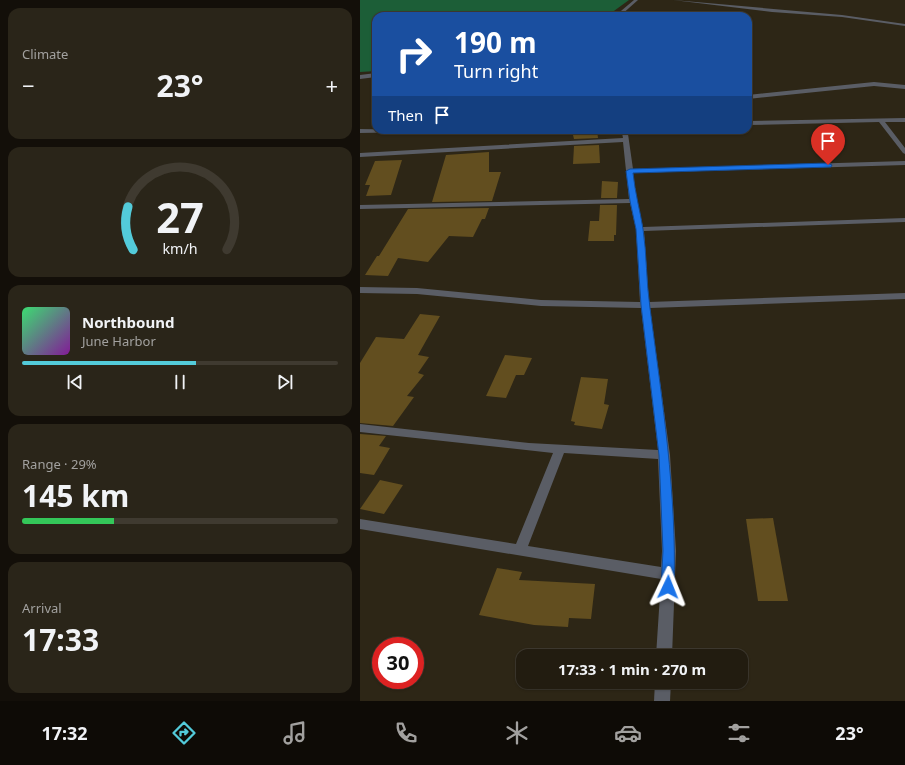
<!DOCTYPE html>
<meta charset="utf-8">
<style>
:root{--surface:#221c10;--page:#2a2519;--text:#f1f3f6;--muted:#a2a19f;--line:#3f3a30;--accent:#53cbda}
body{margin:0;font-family:"Noto Sans",sans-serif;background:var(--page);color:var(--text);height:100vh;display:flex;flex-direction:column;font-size:15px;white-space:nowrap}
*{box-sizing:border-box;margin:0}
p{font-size:13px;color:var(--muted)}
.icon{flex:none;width:22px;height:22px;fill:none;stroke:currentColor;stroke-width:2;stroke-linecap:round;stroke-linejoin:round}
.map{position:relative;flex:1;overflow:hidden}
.drawer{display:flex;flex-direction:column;gap:8px;padding:8px;background:#130f09;width:360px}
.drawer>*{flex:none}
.top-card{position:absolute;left:12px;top:12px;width:380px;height:122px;border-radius:12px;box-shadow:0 1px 3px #0004,0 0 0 1px var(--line);background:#1a4fa0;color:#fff;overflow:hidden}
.speed{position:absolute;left:12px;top:637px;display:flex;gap:8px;font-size:20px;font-weight:700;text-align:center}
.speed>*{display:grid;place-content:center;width:52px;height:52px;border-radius:50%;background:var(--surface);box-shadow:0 1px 3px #0004,0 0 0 1px var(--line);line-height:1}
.speed .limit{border:6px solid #d22;background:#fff;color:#111}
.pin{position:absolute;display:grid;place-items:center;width:34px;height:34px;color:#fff;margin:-41px -17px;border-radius:50% 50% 50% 0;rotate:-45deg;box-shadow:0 0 4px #0007}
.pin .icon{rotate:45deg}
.me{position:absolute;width:44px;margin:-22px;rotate:2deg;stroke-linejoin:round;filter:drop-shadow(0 0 3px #0008)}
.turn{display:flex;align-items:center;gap:14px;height:84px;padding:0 16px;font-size:18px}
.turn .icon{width:52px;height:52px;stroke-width:2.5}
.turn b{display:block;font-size:28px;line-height:34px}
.then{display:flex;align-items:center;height:38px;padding:0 16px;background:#0003;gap:8px;font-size:15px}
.big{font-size:30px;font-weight:700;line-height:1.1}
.drawer .card{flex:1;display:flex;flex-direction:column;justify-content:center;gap:6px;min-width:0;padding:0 14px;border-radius:12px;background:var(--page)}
.drawer .dial{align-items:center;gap:0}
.dial svg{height:104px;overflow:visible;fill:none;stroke:var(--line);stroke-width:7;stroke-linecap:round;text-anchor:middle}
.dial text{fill:var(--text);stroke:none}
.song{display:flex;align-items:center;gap:12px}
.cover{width:48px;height:48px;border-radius:6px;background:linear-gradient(135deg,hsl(140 70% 55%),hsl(290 70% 35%))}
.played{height:4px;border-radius:2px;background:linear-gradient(90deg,var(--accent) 55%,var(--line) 55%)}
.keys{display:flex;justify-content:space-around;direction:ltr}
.heat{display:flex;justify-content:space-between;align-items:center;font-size:22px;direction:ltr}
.charge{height:6px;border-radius:3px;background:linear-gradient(90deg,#34c759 29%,var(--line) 0)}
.trip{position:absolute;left:156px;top:649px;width:232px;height:40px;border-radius:12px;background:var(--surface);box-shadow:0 1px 3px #0004,0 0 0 1px var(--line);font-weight:700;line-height:40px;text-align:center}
.menu{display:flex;height:64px;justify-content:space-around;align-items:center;background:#0e0b06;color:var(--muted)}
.menu .icon{width:28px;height:28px}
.menu .active{color:var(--accent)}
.menu b{font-size:18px;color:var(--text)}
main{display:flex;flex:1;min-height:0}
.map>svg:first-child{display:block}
</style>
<main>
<section class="drawer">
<div class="card"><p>Climate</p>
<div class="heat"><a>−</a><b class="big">23°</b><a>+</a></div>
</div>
<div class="card dial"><svg viewBox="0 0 100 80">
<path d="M14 69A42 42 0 1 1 86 69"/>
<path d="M14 69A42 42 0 0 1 10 36" stroke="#53cbda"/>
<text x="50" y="56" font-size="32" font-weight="700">27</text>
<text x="50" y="72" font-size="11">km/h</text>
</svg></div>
<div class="card">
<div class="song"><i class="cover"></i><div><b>Northbound</b><p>June Harbor</p></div></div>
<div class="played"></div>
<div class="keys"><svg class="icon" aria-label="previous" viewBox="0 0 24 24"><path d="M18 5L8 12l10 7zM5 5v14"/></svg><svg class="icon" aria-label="pause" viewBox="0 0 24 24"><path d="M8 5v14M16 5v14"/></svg><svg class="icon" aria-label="next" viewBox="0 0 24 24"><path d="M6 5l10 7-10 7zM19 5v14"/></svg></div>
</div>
<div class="card"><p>Range · 29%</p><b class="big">145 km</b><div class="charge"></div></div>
<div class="card"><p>Arrival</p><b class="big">17:33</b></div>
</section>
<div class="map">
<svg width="545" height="701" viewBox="0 0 545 701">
<rect width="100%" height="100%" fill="#2d2616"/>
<polygon fill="#1c5e37" points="0,0 269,0 247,16 16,16 16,71 0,72"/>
<g fill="#624e1f">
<polygon points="237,130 238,138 214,139 212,131"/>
<polygon points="239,145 240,163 213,164 214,146"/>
<polygon points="129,152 129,172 141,172 132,201 72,202 86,155"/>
<polygon points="42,160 31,195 6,196 10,185 5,185 15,161"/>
<polygon points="242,181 258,182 257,198 241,198"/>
<polygon points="240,205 257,205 256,235 254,235 254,241 228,241 230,221 239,221"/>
<polygon points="129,208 125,219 122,219 113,237 89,236 68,262 38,258 28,276 5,275 17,256 19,256 48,209"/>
<polygon points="60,314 80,316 58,355 69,357 58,373 64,375 47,396 54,397 33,426 0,423 0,363 16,337 44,339"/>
<polygon points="145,355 172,358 164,375 156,375 146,398 126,396"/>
<polygon points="221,377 248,379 244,404 249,405 242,429 214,425 215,422 211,421"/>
<polygon points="0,434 26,436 19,446 30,448 14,475 0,473"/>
<polygon points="20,480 43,485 24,514 0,509"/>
<polygon points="413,518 428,601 398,601 386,519"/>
<polygon points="137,568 162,572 159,580 235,584 231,619 209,618 208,627 174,625 119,615"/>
</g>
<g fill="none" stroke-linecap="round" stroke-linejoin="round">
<g fill="#5a5d65" fill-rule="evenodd">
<polygon points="274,0 278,0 260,16 255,16"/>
<polygon points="313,0 482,15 545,24 545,26 482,17 412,12"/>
<polygon points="16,73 16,77 0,79 0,75"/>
<polygon points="514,82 545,85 545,89 514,86 388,99 388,95"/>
<polygon points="545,118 545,122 525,122 545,148 545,154 543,153 519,122 388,125 388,121"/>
<polygon points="0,129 56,130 53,132 0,133"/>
<path d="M 265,130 L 272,130 L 268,134 L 273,169 L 545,161 L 545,165 L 273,173 L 277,201 L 283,227 L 545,218 L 545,222 L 284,231 L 289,302 L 545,293 L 545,299 L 290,308 L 310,455 L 316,551 L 312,656 L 296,656 L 301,579 L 0,529 L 0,519 L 156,544 L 193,453 L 0,432 L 0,424 L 169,443 L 298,450 L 281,308 L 181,306 L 57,294 L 0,293 L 0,287 L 57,288 L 181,300 L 280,302 L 276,229 L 270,203 L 0,209 L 0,205 L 269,199 L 263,142 L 0,157 L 0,153 L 263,138 L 262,133 ZM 204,453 L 298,459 L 302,551 L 301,567 L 168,546 Z"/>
<polygon points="295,682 311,682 310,701 294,701"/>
</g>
</g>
<path fill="#1a73e8" stroke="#114b97" d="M 468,163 L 472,165 L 471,167 L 273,173 C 275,193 280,210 283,229 C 287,255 286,282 290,308 C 302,401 317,493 314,587 L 312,591 L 308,593 L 303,591 L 301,587 L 303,551 L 299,455 L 281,305 L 276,229 L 270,201 L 266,171 L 270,169 Z"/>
</svg>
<div class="speed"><div class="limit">30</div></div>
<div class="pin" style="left:468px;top:165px;background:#d93025"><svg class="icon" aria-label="arrive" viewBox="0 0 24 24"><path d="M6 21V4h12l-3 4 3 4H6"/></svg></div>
<svg class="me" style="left:308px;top:587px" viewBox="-20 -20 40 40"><path d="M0-17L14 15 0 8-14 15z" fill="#1a73e8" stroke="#fff" stroke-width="4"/></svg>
<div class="trip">17:33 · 1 min · 270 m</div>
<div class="top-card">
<div class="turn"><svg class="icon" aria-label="right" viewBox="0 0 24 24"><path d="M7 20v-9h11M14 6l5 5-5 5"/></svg><div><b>190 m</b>Turn right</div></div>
<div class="then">Then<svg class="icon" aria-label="arrive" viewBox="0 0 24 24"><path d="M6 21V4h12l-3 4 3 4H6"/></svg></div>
</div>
</div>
</main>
<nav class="menu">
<b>17:32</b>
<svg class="icon active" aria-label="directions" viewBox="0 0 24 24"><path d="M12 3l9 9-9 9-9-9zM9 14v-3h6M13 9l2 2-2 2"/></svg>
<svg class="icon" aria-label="music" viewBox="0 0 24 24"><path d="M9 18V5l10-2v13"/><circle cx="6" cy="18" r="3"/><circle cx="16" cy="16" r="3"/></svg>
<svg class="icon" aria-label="phone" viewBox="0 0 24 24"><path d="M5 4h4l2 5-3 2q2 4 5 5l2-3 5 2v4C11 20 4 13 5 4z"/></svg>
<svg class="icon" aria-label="climate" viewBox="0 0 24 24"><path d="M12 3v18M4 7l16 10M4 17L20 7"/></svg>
<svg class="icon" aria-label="car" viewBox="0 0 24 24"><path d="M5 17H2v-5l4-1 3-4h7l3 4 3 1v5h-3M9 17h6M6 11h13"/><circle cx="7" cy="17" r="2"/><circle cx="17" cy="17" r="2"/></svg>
<svg class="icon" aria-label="filters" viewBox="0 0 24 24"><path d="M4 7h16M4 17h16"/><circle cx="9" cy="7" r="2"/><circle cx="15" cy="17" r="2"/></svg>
<b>23°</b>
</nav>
